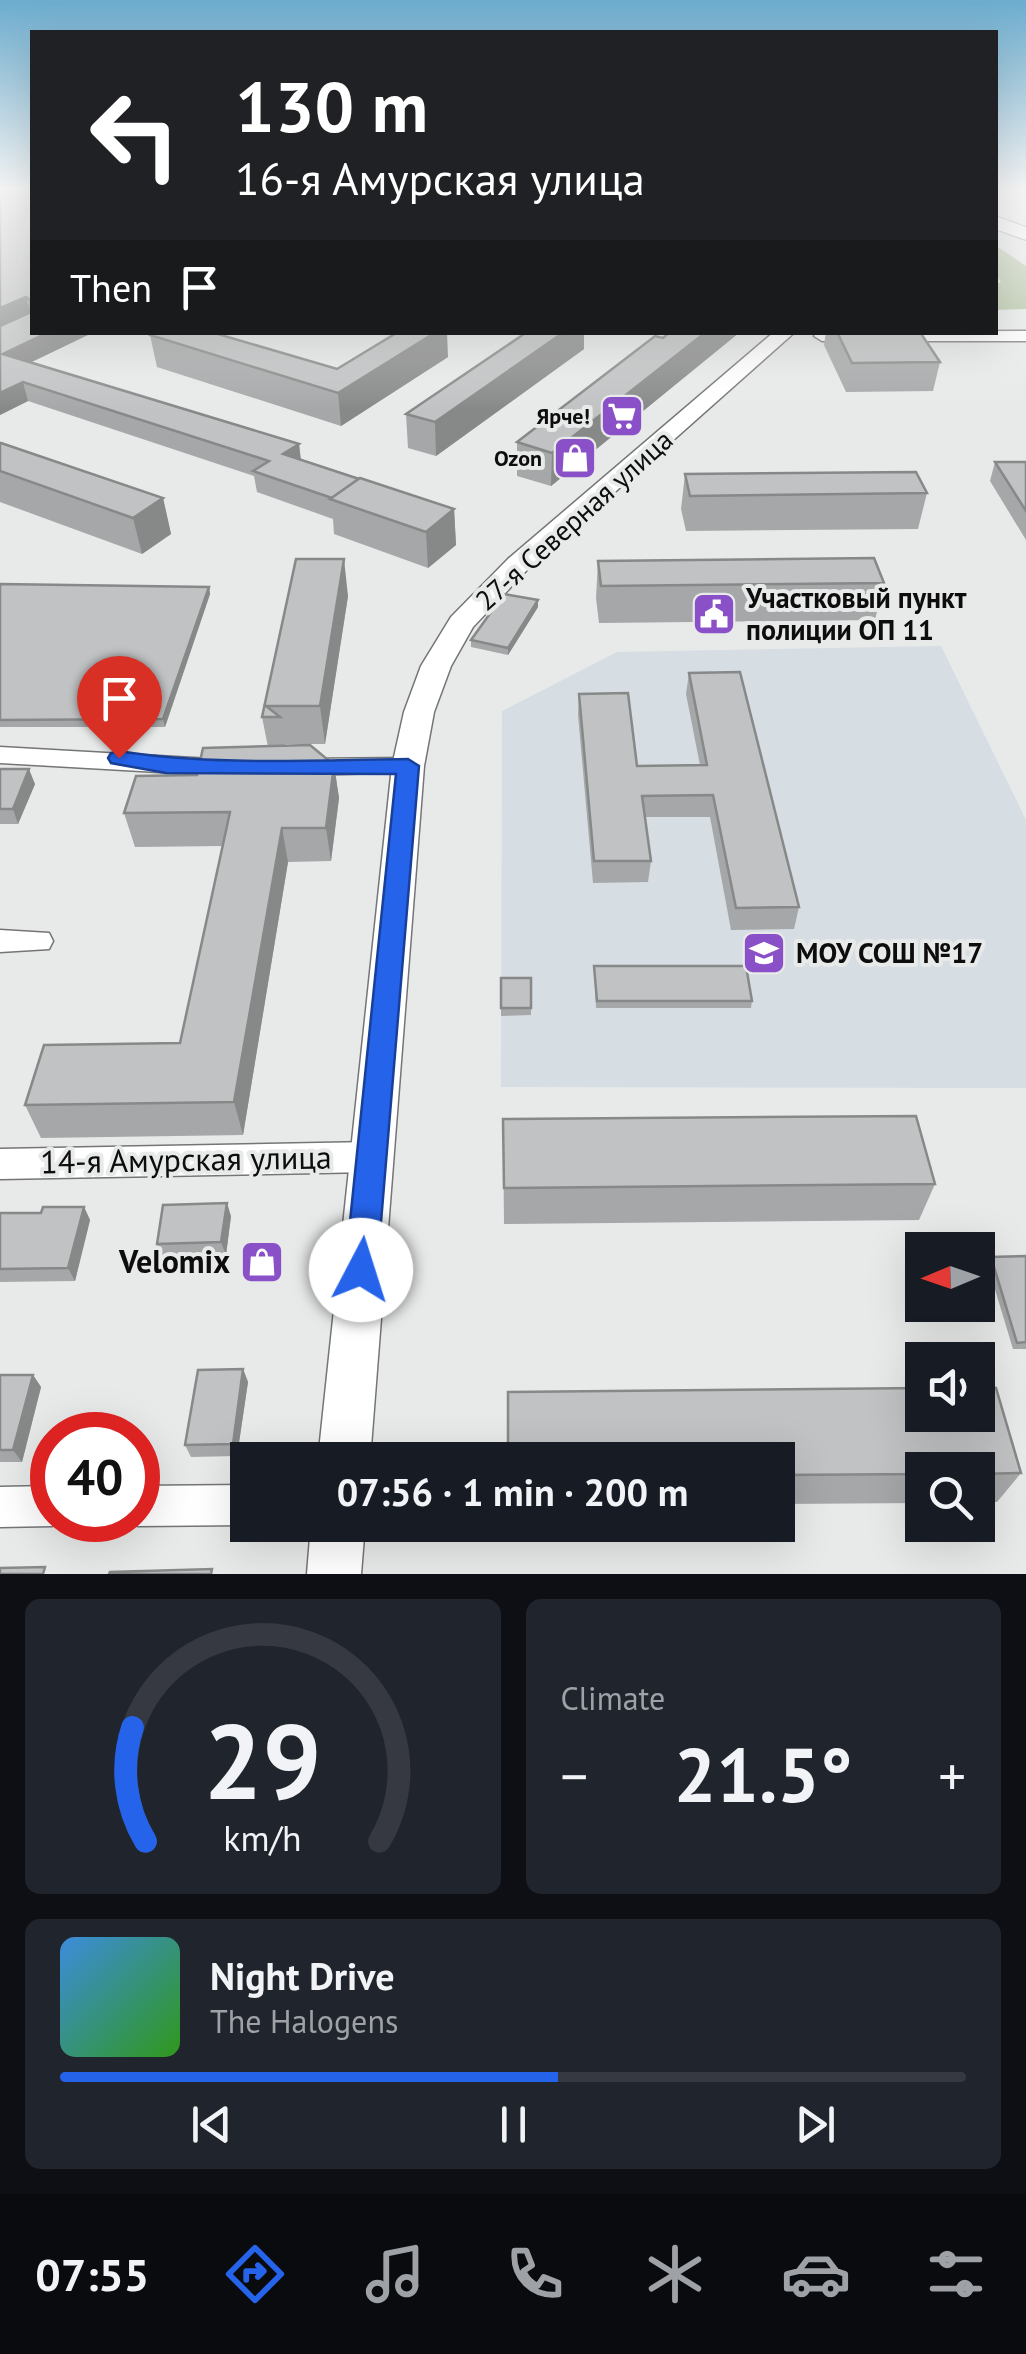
<!DOCTYPE html>
<html lang="en">
<head>
<meta charset="utf-8">
<style>
  body { margin:0; font-family:"PT Sans",sans-serif; background:#20242c; color:#f1f3f6; height:100vh; display:flex; flex-direction:column; font-size:38px; white-space:nowrap }
  * { box-sizing:border-box; margin:0 }
  p { font-size:32px; color:#9ea1a6 }
  .icon { flex:none; width:55px; height:55px; fill:none; stroke:currentColor; stroke-width:2; stroke-linecap:round; stroke-linejoin:round }
  .map { position:relative; height:1574px; overflow:hidden }
  .sheet { display:flex; flex-direction:column; gap:25px; padding:25px; background:#0d0f14; flex:1 }
  .sheet>* { flex:none }
  .guide { position:absolute; left:30px; top:30px; width:968px; height:305px; border-radius:0px; box-shadow:0 10px 40px #0002; background:#202124; color:#fff; overflow:hidden }
  .needle { width:65px; rotate:268deg }
  .controls { position:absolute; left:905px; top:1232px; display:grid; gap:20px }
  .controls a { display:grid; place-items:center; width:90px; height:90px; border-radius:0px; background:#171b24; box-shadow:0 10px 40px #0002; font-size:50px }
  .speed { position:absolute; left:30px; top:1412px; display:flex; gap:20px; font-size:50px; font-weight:700; text-align:center }
  .speed>* { display:grid; place-content:center; width:130px; height:130px; border-radius:50%; background:#171b24; box-shadow:0 10px 40px #0002; line-height:1 }
  .speed .limit { border:15px solid #d22; background:#fff; color:#111 }
  .pin { position:absolute; display:grid; place-items:center; width:85px; height:85px; color:#fff; margin:-102px -42px; border-radius:50% 50% 50% 0; rotate:-45deg; box-shadow:0 0 10px #0007 }
  .pin .icon { rotate:45deg }
  .me { position:absolute; width:110px; margin:-55px; rotate:5deg; stroke-linejoin:round; filter:drop-shadow(0 0 8px #0008) }
  .turn { display:flex; align-items:center; gap:35px; height:210px; padding:0 40px; font-size:45px }
  .turn .icon { width:130px; height:130px; stroke-width:2.5 }
  .turn b { display:block; font-size:70px; line-height:85px }
  .then { display:flex; align-items:center; height:95px; padding:0 40px; background:#0003; gap:20px; font-size:38px }
  .big { font-size:75px; font-weight:600; line-height:1.1 }
  .sheet .card { flex:1; display:flex; flex-direction:column; justify-content:center; gap:15px; min-width:0; padding:0 35px; border-radius:15px; background:#20242c }
  .sheet .dial { align-items:center; gap:0 }
  .dial svg { height:260px; overflow:visible; fill:none; stroke:#363941; stroke-width:7; stroke-linecap:round; text-anchor:middle }
  .dial text { fill:#f1f3f6; stroke:none }
  .song { display:flex; align-items:center; gap:30px }
  .cover { width:120px; height:120px; border-radius:15px; background:linear-gradient(135deg,hsl(210 70% 55%),hsl(110 70% 35%)) }
  .played { height:10px; border-radius:5px; background:linear-gradient(90deg,#2563eb 55%,#363941 55%) }
  .keys { display:flex; justify-content:space-around; direction:ltr }
  .heat { display:flex; justify-content:space-between; align-items:center; font-size:55px; direction:ltr }
  .sheet .tiles { flex:1; display:grid; gap:25px; grid-template-columns:1fr 1fr }
  .card:last-child { grid-column:span 2 }
  .trip { position:absolute; left:230px; top:1442px; width:565px; height:100px; border-radius:0px; background:#171b24; box-shadow:0 10px 40px #0002; font-weight:600; line-height:100px; text-align:center }
  .tab-bar { display:flex; height:160px; justify-content:space-around; align-items:center; background:#090b0e; color:#9ea1a6 }
  .tab-bar .icon { width:70px; height:70px }
  .tab-bar .current { color:#2563eb }
  .tab-bar b { font-size:45px; color:#f1f3f6 }
  .map>svg:first-child { display:block }
</style>
</head>
<body>
<div class="map">
<svg width="1026" height="1574" viewBox="0 0 1026 1574">
  <rect width="100%" height="100%" fill="#e8e9e9"/>
  <path fill="#d6dde3" d="M941,646L1026,820V1088L501,1087L502,711L617,652Z"/>
  <path fill="#a9be95" d="M995,245L1026,266V309L995,310V285L1001,282L995,274Z"/>
  <g fill="none" stroke-linecap="round" stroke-linejoin="round">
    <g stroke="#757576" stroke-width="3">
      <g id="minor">
        <path d="M1026,331V341H822L814,336L818,332Z"/>
        <path d="M0,747L229,760L241,768L229,776L0,763Z"/>
        <path d="M408,758L417,760L420,766L417,772L304,775L292,767L304,759Z"/>
        <path d="M0,930L49,933L53,941L49,949L0,952Z"/>
        <path d="M371,1142L383,1146L388,1157L383,1168L371,1172L0,1179V1149Z"/>
        <path d="M248,1485V1525L138,1526L123,1520H138V1486Z"/>
        <path d="M52,1486V1520H66L52,1526L0,1527V1487Z"/>
      </g>
    </g>
    <g stroke="#757576" stroke-width="3">
      <g id="tertiary">
        <path d="M774,332H795L526,571L473,627L451,666L434,712L424,766L370,1460H318L392,766L404,712L421,666L451,617L508,559Z"/>
        <path d="M311,1525H365L361,1574H307Z"/>
      </g>
    </g>
    <g stroke="#757576" stroke-width="2">
      <path id="secondary" d="M995,216L1026,227V240L995,229Z"/>
    </g>
    <use href="#minor" fill="#fff" fill-rule="evenodd"/>
    <use href="#tertiary" fill="#fff" fill-rule="evenodd"/>
    <use href="#secondary" fill="#fff" fill-rule="evenodd"/>
  </g>
  <g fill="#a6a7a8">
    <path d="M0,190L94,332L31,362L299,444L301,459L454,509L456,545L428,568L334,534L333,519L257,492L254,476L28,401L0,415Z"/>
    <path d="M527,332H584V349L436,456L408,448L406,414Z"/>
    <path d="M670,332H740L551,486L517,476V442Z"/>
    <path d="M826,332H920L940,362L933,391L846,392L824,345Z"/>
    <path d="M150,335L337,369L448,357L341,426L157,367Z"/>
    <path d="M0,444L163,498L171,534L142,554L0,502Z"/>
    <path d="M995,462H1026V540L990,481Z"/>
    <path d="M685,474L927,493L918,529L686,531L681,509Z"/>
    <path d="M296,559L348,596L325,744H285V746L334,765L339,798L331,861L288,862L243,1135L41,1138L25,1105L180,1043L223,846L135,847L124,813L197,775L268,747L262,717Z"/>
    <path d="M598,561L884,583L875,620L599,623L596,598Z"/>
    <path d="M0,584L209,587L210,594L165,727H0Z"/>
    <path d="M538,607L508,655L471,647V640Z"/>
    <path d="M689,673L799,907L794,929L731,930L710,817H645L651,861L648,882L593,883L578,715L579,694L637,766L700,765L686,694Z"/>
    <path d="M0,769L35,784L18,824H0Z"/>
    <path d="M594,966L752,1001L751,1008H596Z"/>
    <path d="M501,978H531V1015L501,1016Z"/>
    <path d="M503,1119L935,1184L919,1220L504,1224Z"/>
    <path d="M84,1207L90,1220L75,1281L0,1282V1213H41Z"/>
    <path d="M231,1216L226,1255L162,1257L157,1244Z"/>
    <path d="M1026,1256V1349H1013L987,1263L991,1257Z"/>
    <path d="M243,1369L248,1382L237,1456L191,1457L185,1445Z"/>
    <path d="M0,1375H33L41,1387L22,1462H0Z"/>
    <path d="M922,1388V1415H978V1388H996L1021,1473L997,1502H978V1470H922V1503L778,1504V1460H508V1392Z"/>
  </g>
  <g fill="#878888">
    <path d="M26,297L31,316L0,329V308Z"/>
    <path d="M49,332H94L9,373L3,354Z"/>
    <path d="M436,332H447L448,357L341,426L338,393Z"/>
    <path d="M564,332H584V349L436,456L435,422Z"/>
    <path d="M706,332H740L551,486L552,453Z"/>
    <path d="M23,382L28,401L0,415V393Z"/>
    <path d="M299,444L301,464L283,454Z"/>
    <path d="M163,498L171,534L142,554L133,518Z"/>
    <path d="M454,509L456,545L428,568L426,532Z"/>
    <path d="M344,559L348,596L325,744L320,706Z"/>
    <path d="M209,587L210,594L165,727L163,719Z"/>
    <path d="M538,600V607L508,655V648Z"/>
    <path d="M334,765L339,798L331,861L326,828Z"/>
    <path d="M29,769L35,784L18,824L13,809Z"/>
    <path d="M282,828L288,862L243,1135L234,1102Z"/>
    <path d="M227,1203L231,1216L226,1255L221,1242Z"/>
    <path d="M84,1207L90,1220L75,1281L68,1268Z"/>
    <path d="M243,1369L248,1382L237,1456L233,1444Z"/>
    <path d="M33,1375L41,1387L22,1462L13,1450Z"/>
  </g>
  <g fill="#c1c2c3" stroke="#878888" stroke-width="2.5">
    <path d="M0,190H32V332H49L3,354L299,444L283,454L359,479L332,498L253,471L269,461L23,382L0,393V326L29,313L31,301L26,297L0,308Z"/>
    <path d="M151,332H211L337,369L398,332H436L338,393L150,335Z"/>
    <path d="M527,332H564L435,422L406,414Z"/>
    <path d="M670,332H706L552,453L517,442L655,336L663,338Z"/>
    <path d="M837,332H920L940,362L852,363Z"/>
    <path d="M1,443L163,498L133,518L0,471V444Z"/>
    <path d="M995,462H1026V511Z"/>
    <path d="M916,472L927,493L690,496L685,474Z"/>
    <path d="M360,478L454,509L426,532L330,499Z"/>
    <path d="M874,558L884,583L601,586L598,561Z"/>
    <path d="M296,559H344L320,706H266L280,717H262Z"/>
    <path d="M0,584L209,587L163,719L0,720Z"/>
    <path d="M504,594L538,600L508,648L471,640Z"/>
    <path d="M740,672L799,907L736,908L713,795L642,796L651,861H594L579,694L628,693L637,766L707,765L689,673Z"/>
    <path d="M310,745L334,765L326,828H282L234,1102L25,1105L44,1045L180,1043L230,812L124,813L136,776L197,775L203,748Z"/>
    <path d="M0,769H29L13,809H0Z"/>
    <path d="M594,966H746L752,1001H597Z"/>
    <rect x="501" y="978" width="30" height="30"/>
    <path d="M916,1116L935,1184L504,1188L503,1119Z"/>
    <path d="M227,1203L221,1242L157,1244L163,1205Z"/>
    <path d="M43,1207H84L68,1268L0,1269V1213H41Z"/>
    <path d="M1026,1256V1342L1017,1343L991,1257Z"/>
    <path d="M243,1369L233,1444L185,1445L198,1370Z"/>
    <path d="M0,1375H33L13,1450H0Z"/>
    <path d="M922,1388V1415H978V1388H996L1021,1473L978,1474V1470H922V1474L778,1475V1460H508V1392Z"/>
    <path d="M45,1567L43,1574H0V1568Z"/>
    <path d="M212,1569L211,1574H109L110,1572Z"/>
  </g>
  <linearGradient id="sky" x2="0" y2="1"><stop stop-color="#6cacce"/><stop offset="0.46" stop-color="#f5f5f5"/><stop offset="1" stop-color="#f5f5f5" stop-opacity="0"/></linearGradient>
  <rect width="1026" height="411" fill="url(#sky)"/>
  <path fill="#2563eb" stroke="#184099" stroke-width="2.5" d="M119,751C214,766 312,760 408,759L419,766L377,1270L372,1282L361,1286L349,1282L345,1270L396,774L166,773L111,763L108,758L111,753Z"/>
  <defs>
    <g id="supermarket-square" transform="scale(2.25)"><rect x="-9" y="-9" width="18" height="18" rx="4" fill="#8a50c7" stroke="#e8e9e9"/><path d="M-6-5.5h2.5l.6 2H6L4.5 2H-2.5L-4.4-4H-6ZM-1.5 3.2a1.3 1.3 0 1 0 .1 0ZM3 3.2a1.3 1.3 0 1 0 .1 0Z" fill="#fff"/></g>
    <g id="shop-square" transform="scale(2.25)"><rect x="-9" y="-9" width="18" height="18" rx="4" fill="#8a50c7" stroke="#e8e9e9"/><path d="M-5-2.5h2.3a2.7 3.5 0 0 1 5.4 0H5L5.5 6h-11ZM-1.5-2.5h3a1.5 2.3 0 0 0-3 0Z" fill="#fff"/></g>
    <g id="civic-square" transform="scale(2.25)"><rect x="-9" y="-9" width="18" height="18" rx="4" fill="#8a50c7" stroke="#e8e9e9"/><path d="M-.6-6.5H3V-4.5H.6V-3L4-1V1h2V6H-6V1h2V-1L-.6-3ZM-1.2 2.5V6h2.4V2.5Z" fill="#fff"/></g>
    <g id="school-square" transform="scale(2.25)"><rect x="-9" y="-9" width="18" height="18" rx="4" fill="#8a50c7" stroke="#e8e9e9"/><path d="M0-5L7-2L0 1L-7-2ZM-4 1L0 2.5L4 1V4Q0 6-4 4Z" fill="#fff"/></g>
  </defs>
  <g fill-rule="evenodd">
    <use href="#supermarket-square" x="622" y="416"/>
    <use href="#shop-square" x="575" y="458"/>
    <use href="#civic-square" x="714" y="614"/>
    <use href="#school-square" x="764" y="953"/>
    <use href="#shop-square" x="262" y="1262"/>
  </g>
  <g text-anchor="middle" stroke-width="8" stroke-linejoin="round" paint-order="stroke">
    <g font-size="22" font-weight="bold" fill="#0d0d0e" stroke="#e8e9e9" text-anchor="end">
      <text x="590" y="424">Ярче!</text>
      <text x="542" y="466">Ozon</text>
    </g>
    <g font-size="28" fill="#0d0d0e" stroke="#e8e9e9">
      <text transform="translate(574 520) rotate(-42)" y="10">27-я Северная улица</text>
    </g>
    <g font-size="28" font-weight="bold" fill="#0d0d0e" stroke="#e8e9e9" text-anchor="start">
      <text x="746" y="608">Участковый пункт<tspan x="746" dy="32">полиции ОП 11</tspan></text>
      <text x="796" y="963">МОУ СОШ №17</text>
    </g>
    <g font-size="32" fill="#0d0d0e" stroke="#e8e9e9">
      <text transform="translate(186 1160) rotate(-1)" y="11">14-я Амурская улица</text>
    </g>
    <g font-size="32" font-weight="bold" fill="#0d0d0e" stroke="#e8e9e9" text-anchor="end">
      <text x="230" y="1273">Velomix</text>
    </g>
  </g>
</svg>
<div class="controls">
<a><svg class="needle" viewBox="-14 -14 28 28"><path d="M0-13l5 13h-10z" fill="#e53935"/><path d="M0 13l5-13h-10z" fill="#9ea1a6"/></svg></a>
<a><svg class="icon" aria-label="sound" viewBox="0 0 24 24"><path d="M4 9h4l5-4v14l-5-4H4zM17 9q2 3 0 6"/></svg></a>
<a><svg class="icon" aria-label="search" viewBox="0 0 24 24"><circle cx="10" cy="10" r="6"/><path d="M15 15l6 6"/></svg></a>
</div>
<div class="speed"><div class="limit">40</div></div>
<div class="pin" style="left:119px;top:758px;background:#d93025"><svg class="icon" aria-label="arrive" viewBox="0 0 24 24"><path d="M6 21V4h12l-3 4 3 4H6"/></svg></div>
<svg class="me" style="left:361px;top:1270px" viewBox="-20 -20 40 40"><circle r="19" fill="#fff"/><path d="M0-13L10 11 0 6-10 11z" fill="#2563eb"/></svg>
<div class="trip">07:56 · 1 min · 200 m</div>
<div class="guide">
<div class="turn"><svg class="icon" aria-label="left" viewBox="0 0 24 24"><path d="M17 20v-9H6M10 6l-5 5 5 5"/></svg><div><b>130 m</b>16-я Амурская улица</div></div>
<div class="then">Then<svg class="icon" aria-label="arrive" viewBox="0 0 24 24"><path d="M6 21V4h12l-3 4 3 4H6"/></svg></div>
</div>
</div>
<section class="sheet">
<div class="tiles">
<div class="card dial"><svg viewBox="0 0 100 80">
<path d="M14 69A42 42 0 1 1 86 69"/>
<path d="M14 69A42 42 0 0 1 10 34" stroke="#2563eb"/>
<text x="50" y="56" font-size="32" font-weight="700">29</text>
<text x="50" y="72" font-size="11">km/h</text>
</svg></div>
<div class="card"><p>Climate</p>
<div class="heat"><a>−</a><b class="big">21.5°</b><a>+</a></div>
</div>
<div class="card">
<div class="song"><i class="cover"></i><div><b>Night Drive</b><p>The Halogens</p></div></div>
<div class="played"></div>
<div class="keys"><svg class="icon" aria-label="previous" viewBox="0 0 24 24"><path d="M18 5L8 12l10 7zM5 5v14"/></svg><svg class="icon" aria-label="pause" viewBox="0 0 24 24"><path d="M8 5v14M16 5v14"/></svg><svg class="icon" aria-label="next" viewBox="0 0 24 24"><path d="M6 5l10 7-10 7zM19 5v14"/></svg></div>
</div>
</div>
</section>
<nav class="tab-bar">
<b>07:55</b>
<svg class="icon current" aria-label="directions" viewBox="0 0 24 24"><path d="M12 3l9 9-9 9-9-9zM9 14v-3h6M13 9l2 2-2 2"/></svg>
<svg class="icon" aria-label="music" viewBox="0 0 24 24"><path d="M9 18V5l10-2v13"/><circle cx="6" cy="18" r="3"/><circle cx="16" cy="16" r="3"/></svg>
<svg class="icon" aria-label="phone" viewBox="0 0 24 24"><path d="M5 4h4l2 5-3 2q2 4 5 5l2-3 5 2v4C11 20 4 13 5 4z"/></svg>
<svg class="icon" aria-label="climate" viewBox="0 0 24 24"><path d="M12 3v18M4 7l16 10M4 17L20 7"/></svg>
<svg class="icon" aria-label="car" viewBox="0 0 24 24"><path d="M5 17H2v-5l4-1 3-4h7l3 4 3 1v5h-3M9 17h6M6 11h13"/><circle cx="7" cy="17" r="2"/><circle cx="17" cy="17" r="2"/></svg>
<svg class="icon" aria-label="filters" viewBox="0 0 24 24"><path d="M4 7h16M4 17h16"/><circle cx="9" cy="7" r="2"/><circle cx="15" cy="17" r="2"/></svg>
</nav>
</body>
</html>
